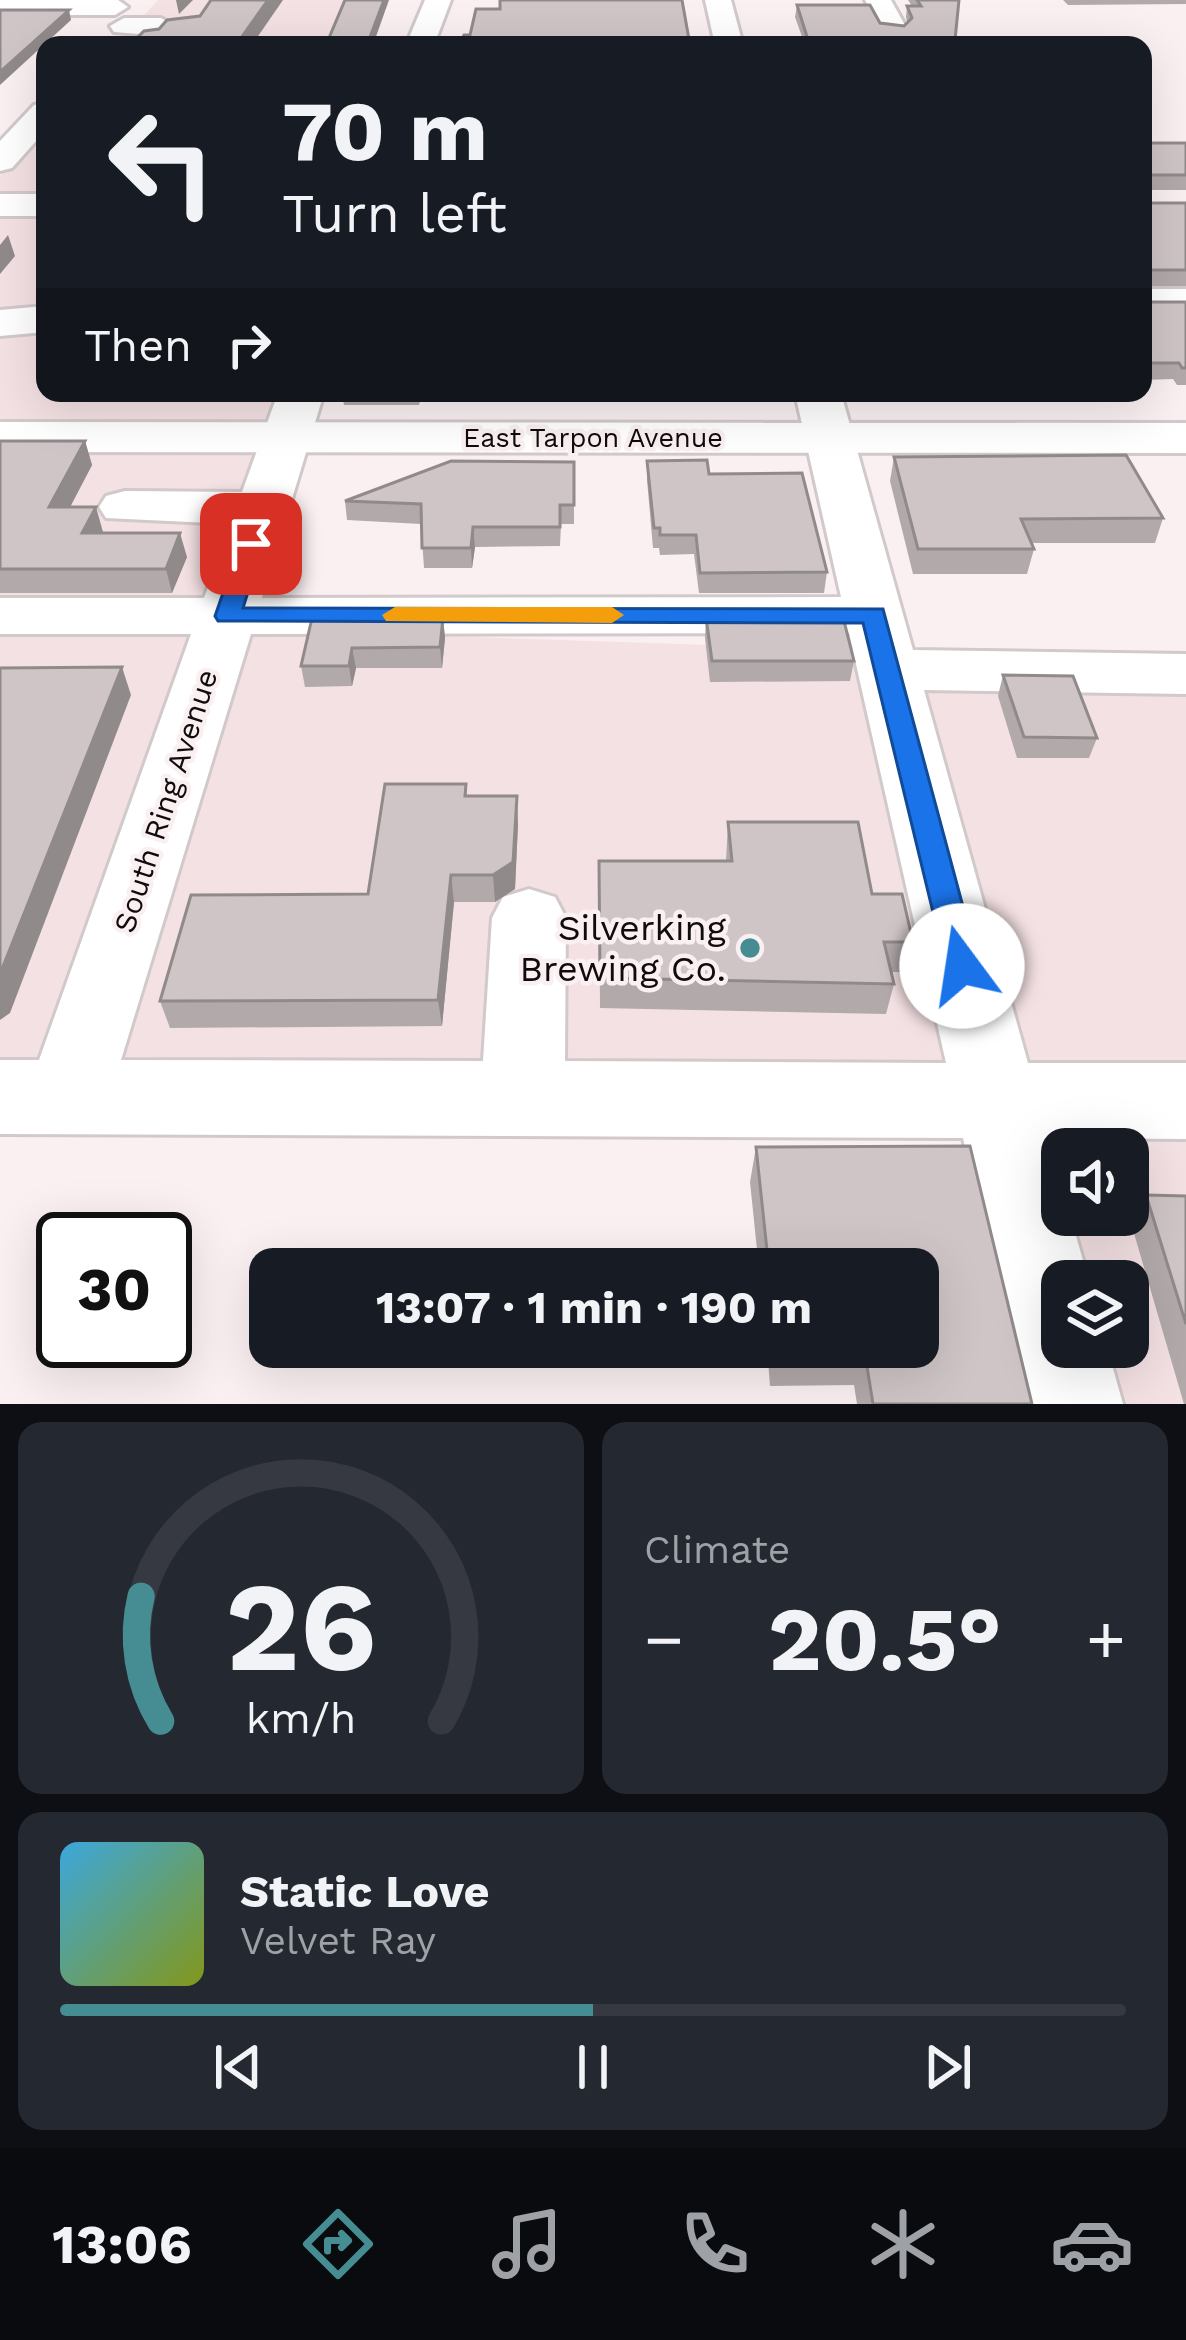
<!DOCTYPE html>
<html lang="en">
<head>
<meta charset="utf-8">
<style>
  body { margin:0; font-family:"Work Sans",sans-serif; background:#242831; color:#f1f3f6; height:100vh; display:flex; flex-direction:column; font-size:45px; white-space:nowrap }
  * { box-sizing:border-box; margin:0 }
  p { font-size:39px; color:#9ea1a6 }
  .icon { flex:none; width:66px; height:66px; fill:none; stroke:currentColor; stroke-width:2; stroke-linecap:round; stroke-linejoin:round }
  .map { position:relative; height:1404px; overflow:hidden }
  .details { display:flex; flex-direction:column; gap:18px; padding:18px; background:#0d0f14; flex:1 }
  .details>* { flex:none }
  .guide { position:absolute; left:36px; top:36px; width:1116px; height:366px; border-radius:24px; box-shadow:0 12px 48px #0002; background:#171b24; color:#f1f3f6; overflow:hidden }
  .buttons { position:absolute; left:1041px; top:1128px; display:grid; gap:24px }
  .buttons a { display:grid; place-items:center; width:108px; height:108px; border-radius:24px; background:#171b24; box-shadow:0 12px 48px #0002; font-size:60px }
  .speed { position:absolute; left:36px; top:1212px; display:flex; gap:24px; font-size:60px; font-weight:700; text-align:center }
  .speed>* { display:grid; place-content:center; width:156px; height:156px; border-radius:50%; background:#171b24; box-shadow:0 12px 48px #0002; line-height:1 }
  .speed .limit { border:6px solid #111; border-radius:18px; background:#fff; color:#111 }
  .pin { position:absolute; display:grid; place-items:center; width:102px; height:102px; color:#fff; margin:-51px; border-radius:24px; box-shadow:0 6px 18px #0006 }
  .me { position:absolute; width:132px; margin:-66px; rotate:346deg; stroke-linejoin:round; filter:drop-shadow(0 0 9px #0008) }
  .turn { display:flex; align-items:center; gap:42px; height:252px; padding:0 48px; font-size:54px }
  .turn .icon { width:156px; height:156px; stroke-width:2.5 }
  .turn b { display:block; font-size:84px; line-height:102px }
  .then { display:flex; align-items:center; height:114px; padding:0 48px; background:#0003; gap:24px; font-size:45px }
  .big { font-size:90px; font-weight:700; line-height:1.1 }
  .details .widget { flex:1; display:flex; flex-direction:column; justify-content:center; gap:18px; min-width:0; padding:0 42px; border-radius:24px; background:#242831 }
  .details .dial { align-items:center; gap:0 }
  .dial svg { height:312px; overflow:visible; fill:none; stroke:#363941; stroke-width:7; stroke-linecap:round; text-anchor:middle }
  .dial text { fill:#f1f3f6; stroke:none }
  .song { display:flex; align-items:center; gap:36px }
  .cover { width:144px; height:144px; border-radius:18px; background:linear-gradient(135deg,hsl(200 70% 55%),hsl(70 70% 35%)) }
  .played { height:12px; border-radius:6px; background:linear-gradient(90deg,#458d92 50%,#363941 50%) }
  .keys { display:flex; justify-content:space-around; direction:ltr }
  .heat { display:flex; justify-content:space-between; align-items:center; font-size:66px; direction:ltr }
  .details .tiles { flex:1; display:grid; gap:18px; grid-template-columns:1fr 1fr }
  .widget:last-child { grid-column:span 2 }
  .trip { position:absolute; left:249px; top:1248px; width:690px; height:120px; border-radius:24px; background:#171b24; box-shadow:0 12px 48px #0002; font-weight:700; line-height:120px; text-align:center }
  .dock { display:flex; height:192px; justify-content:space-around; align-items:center; background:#090b0e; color:#9ea1a6 }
  .dock .icon { width:84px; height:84px }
  .dock .current { color:#458d92 }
  .dock b { font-size:54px; color:#f1f3f6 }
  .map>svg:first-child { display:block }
</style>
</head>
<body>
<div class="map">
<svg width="1186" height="1404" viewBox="0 0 1186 1404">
  <rect width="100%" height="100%" fill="#faf0f2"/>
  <g fill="#f4e1e3" fill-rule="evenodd">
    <path d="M158,0H346L324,45H117Z"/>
    <path d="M45,125V199H0V176Z"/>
    <path d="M0,211H45V393H283L272,426H0Z"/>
    <path d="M0,448H264L47,1065H0Z"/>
    <path d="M252,611L349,633L859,650L956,1068L110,1065Z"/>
    <path d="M906,652L1186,693V1067L1020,1068Z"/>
    <path d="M1038,1133L1186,1134V1404H1112L1096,1347H1128V1281H1078ZM1062,1149H1128V1215H1062Z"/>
  </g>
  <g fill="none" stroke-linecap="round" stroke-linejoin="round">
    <g stroke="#d2c9ca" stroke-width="6">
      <g id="minor">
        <path d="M0,0H118L128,7L115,15H0Z"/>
        <path d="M425,0H451L434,45H406Z"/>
        <path d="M705,0H731L743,45H715Z"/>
        <path d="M865,0H891L906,27L902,33H882Z"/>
        <path d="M161,18L175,26L159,45H130L139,34L114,32L110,26L124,18Z"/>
        <path d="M45,102V131L12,168L0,171V141L34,105Z"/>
        <rect x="0" y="194" width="45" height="22"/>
        <rect x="1143" y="289" width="43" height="26"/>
        <path d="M45,306V332L0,336V310Z"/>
        <path d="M278,393H324L262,598L841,597L795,393H841L913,650L1186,654V694L924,690L1028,1063H1186V1139L1049,1138L1062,1185V1215H1070L1089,1281H1062V1347H1107L1123,1404H1023L963,1138L0,1134V1060H39L191,634H0V598H204L231,524L106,518L99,507L106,496L125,491L242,492ZM849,633L946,1063L565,1061L566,918L555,897L529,889L503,897L492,918L483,1061L121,1060L251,634Z"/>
      </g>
    </g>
    <g stroke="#d2c9ca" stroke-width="6">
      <path id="major" d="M0,422L1186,423V453L0,452Z"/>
    </g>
    <use href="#minor" fill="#fff" fill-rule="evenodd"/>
    <use href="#major" fill="#fff" fill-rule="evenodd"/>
  </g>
  <g fill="#b2a9aa">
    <path d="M908,0H959L955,40L958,45H805L795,17L797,5L880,23L904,26L907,22L906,17L907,6H912Z"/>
    <path d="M1063,0H1186V4L1068,5Z"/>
    <path d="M464,35L690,45H459Z"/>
    <path d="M45,131V159H44L38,138Z"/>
    <path d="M1143,143H1186V190H1144V203H1186V286H1144L1145,302H1186V385H1177L1173,379L1143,380Z"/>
    <path d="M342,393H422L419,405H344Z"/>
    <path d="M0,441H85L92,465L70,507L103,533L187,557L172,593H0Z"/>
    <path d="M894,457L1163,518L1155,543H1031L1034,549L1027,574H913L890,481Z"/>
    <path d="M647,461L709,474L827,572L824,593H699L694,554L660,555L659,548H653L647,480Z"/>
    <path d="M574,462V524H561L560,546L475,547L472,568H424L421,524L347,520L345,501Z"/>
    <path d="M706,617L854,661L850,681L710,682L705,638Z"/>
    <path d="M443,618L445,638L442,668H356L352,686L305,687L301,666Z"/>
    <path d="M1003,675L1097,738L1089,758H1017L998,696Z"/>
    <path d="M466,784L467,796L518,824L515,889L495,902H454L442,1026L170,1028L160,1001L368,894Z"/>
    <path d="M728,822L872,894L913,942L906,972H891L894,984L886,1014L600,1008L599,861H726Z"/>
    <path d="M970,1146L1032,1404H857L854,1385L770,1386L767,1347H918V1269H759L750,1182L756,1147Z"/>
    <path d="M1146,1195L1186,1196V1404H1184L1131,1223Z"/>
  </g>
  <g fill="#918a8b">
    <path d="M176,0H193L179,14Z"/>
    <path d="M268,0H283L252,45H236Z"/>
    <path d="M384,0H389L373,45H367Z"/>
    <path d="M69,10L71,20L0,85V72Z"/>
    <path d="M8,235L15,256L0,274V245Z"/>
    <path d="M85,441L92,465L57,532L49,507Z"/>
    <path d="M96,507L103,532L90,557L82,533Z"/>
    <path d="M473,527L475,547L472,568L471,548Z"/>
    <path d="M180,533L187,557L172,593L166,569Z"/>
    <path d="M443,618L445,638L442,668L440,647Z"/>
    <path d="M352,648L356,668L352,686L349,666Z"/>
    <path d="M122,667L131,695L10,1013L0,1020V974Z"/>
    <path d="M517,796L518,824L515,889L495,902L493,875Z"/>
    <path d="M451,875L454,902L442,1026L438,1000Z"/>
  </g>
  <g fill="#cfc5c6" stroke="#918a8b" stroke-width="3">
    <path d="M211,0H268L236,45H130L144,31L159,29L167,20L200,16Z"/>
    <path d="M345,0H384L367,45H326Z"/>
    <path d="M500,0H682L690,45H579V40L506,39L504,45H459L464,35H470L476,9H500Z"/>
    <path d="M917,0H959L955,40L958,45L809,43L797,5H870L880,23L904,26L912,18L907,6H921Z"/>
    <path d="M0,10H69L0,72Z"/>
    <path d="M1143,143H1186V175H1144V203H1186V270H1144L1145,302H1186V368H1182L1179,363H1143Z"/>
    <path d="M0,441H85L49,507H96L82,533H180L166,569H0Z"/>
    <path d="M1126,455L1163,518L1021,519L1034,549H918L894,457Z"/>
    <path d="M707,460L709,474L802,473L827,572L700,573L696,535H660V528H654L647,461Z"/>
    <path d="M451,461L574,462V505H560V527H473L471,548H422L421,504L345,501Z"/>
    <path d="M706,617H843L854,661H712Z"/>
    <path d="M312,618H443L440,647L352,648L349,666H301Z"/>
    <path d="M122,667L0,974V668Z"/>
    <path d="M1003,675L1073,676L1097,738L1024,737Z"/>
    <path d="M385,784H466L465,796H517L513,862L493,875H451L438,1000L160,1001L191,895L368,894Z"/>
    <path d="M728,822H858L872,894H902L913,942H884L894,984L600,978L599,861H732Z"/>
    <path d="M970,1146L1032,1404H873L865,1354L778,1355L777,1347H918V1269H769L756,1147Z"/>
    <path d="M1146,1195L1186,1196V1324Z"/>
  </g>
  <path fill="#1a73e8" stroke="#114b97" stroke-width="3" d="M251,537L263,544L243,608L883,609L979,966L974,976H951L946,966L863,623L218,621L215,616L240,544Z"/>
  <path fill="#f59e0b" d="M395,607H612L624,615L612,623L386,621L382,615Z"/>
  <circle fill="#458d92" stroke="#faf0f2" stroke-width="4.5" cx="750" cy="948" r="12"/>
  <g text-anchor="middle" stroke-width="9" stroke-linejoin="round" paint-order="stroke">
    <g font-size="27" fill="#100c0d" stroke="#faf0f2">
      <text x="593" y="447">East Tarpon Avenue</text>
    </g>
    <g font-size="30" fill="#100c0d" stroke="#faf0f2">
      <text transform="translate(166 801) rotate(-72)" y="10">South Ring Avenue</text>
    </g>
    <g font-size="36" fill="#100c0d" stroke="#faf0f2" text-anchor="end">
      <text x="726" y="940">Silverking<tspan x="726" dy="41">Brewing Co.</tspan></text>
    </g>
  </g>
</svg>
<div class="buttons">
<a><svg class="icon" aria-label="sound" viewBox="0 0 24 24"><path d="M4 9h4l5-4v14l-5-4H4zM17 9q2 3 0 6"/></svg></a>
<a><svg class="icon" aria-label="layers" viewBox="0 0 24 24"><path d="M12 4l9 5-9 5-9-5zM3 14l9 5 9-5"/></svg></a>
</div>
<div class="speed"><div class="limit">30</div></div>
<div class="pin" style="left:251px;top:544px;background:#d93025"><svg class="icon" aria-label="arrive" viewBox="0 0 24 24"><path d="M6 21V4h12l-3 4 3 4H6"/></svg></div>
<svg class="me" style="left:962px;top:966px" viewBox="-20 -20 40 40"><circle r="19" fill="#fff"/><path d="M0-13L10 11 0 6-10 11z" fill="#1a73e8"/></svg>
<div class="trip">13:07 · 1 min · 190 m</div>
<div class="guide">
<div class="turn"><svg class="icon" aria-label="left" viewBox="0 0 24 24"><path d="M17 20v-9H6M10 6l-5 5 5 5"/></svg><div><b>70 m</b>Turn left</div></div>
<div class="then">Then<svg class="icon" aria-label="right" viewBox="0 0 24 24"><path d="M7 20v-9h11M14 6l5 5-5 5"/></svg></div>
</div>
</div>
<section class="details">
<div class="tiles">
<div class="widget dial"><svg viewBox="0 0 100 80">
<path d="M14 69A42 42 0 1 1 86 69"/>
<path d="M14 69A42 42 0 0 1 9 37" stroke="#458d92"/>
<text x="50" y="56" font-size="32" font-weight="700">26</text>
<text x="50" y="72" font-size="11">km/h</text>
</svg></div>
<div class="widget"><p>Climate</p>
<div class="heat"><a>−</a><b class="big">20.5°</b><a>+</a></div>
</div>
<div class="widget">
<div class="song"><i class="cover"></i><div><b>Static Love</b><p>Velvet Ray</p></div></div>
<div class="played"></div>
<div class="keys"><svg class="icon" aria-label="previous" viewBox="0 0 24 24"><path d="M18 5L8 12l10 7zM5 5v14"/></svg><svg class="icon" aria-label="pause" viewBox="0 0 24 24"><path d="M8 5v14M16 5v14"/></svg><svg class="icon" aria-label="next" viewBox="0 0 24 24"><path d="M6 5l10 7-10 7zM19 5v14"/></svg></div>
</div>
</div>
</section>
<nav class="dock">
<b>13:06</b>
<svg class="icon current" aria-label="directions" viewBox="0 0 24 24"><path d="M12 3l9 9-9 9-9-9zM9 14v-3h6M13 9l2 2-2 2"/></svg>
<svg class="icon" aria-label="music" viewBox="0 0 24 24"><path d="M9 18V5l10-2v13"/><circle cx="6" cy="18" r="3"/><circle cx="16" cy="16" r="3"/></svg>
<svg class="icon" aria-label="phone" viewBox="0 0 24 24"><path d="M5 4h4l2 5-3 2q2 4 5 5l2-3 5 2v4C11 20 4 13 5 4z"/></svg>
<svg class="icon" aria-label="climate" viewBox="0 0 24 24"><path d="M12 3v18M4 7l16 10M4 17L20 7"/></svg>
<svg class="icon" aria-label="car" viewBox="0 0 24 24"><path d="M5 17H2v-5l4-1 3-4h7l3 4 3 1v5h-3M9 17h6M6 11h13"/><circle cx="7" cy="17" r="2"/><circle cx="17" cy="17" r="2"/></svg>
</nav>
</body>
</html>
